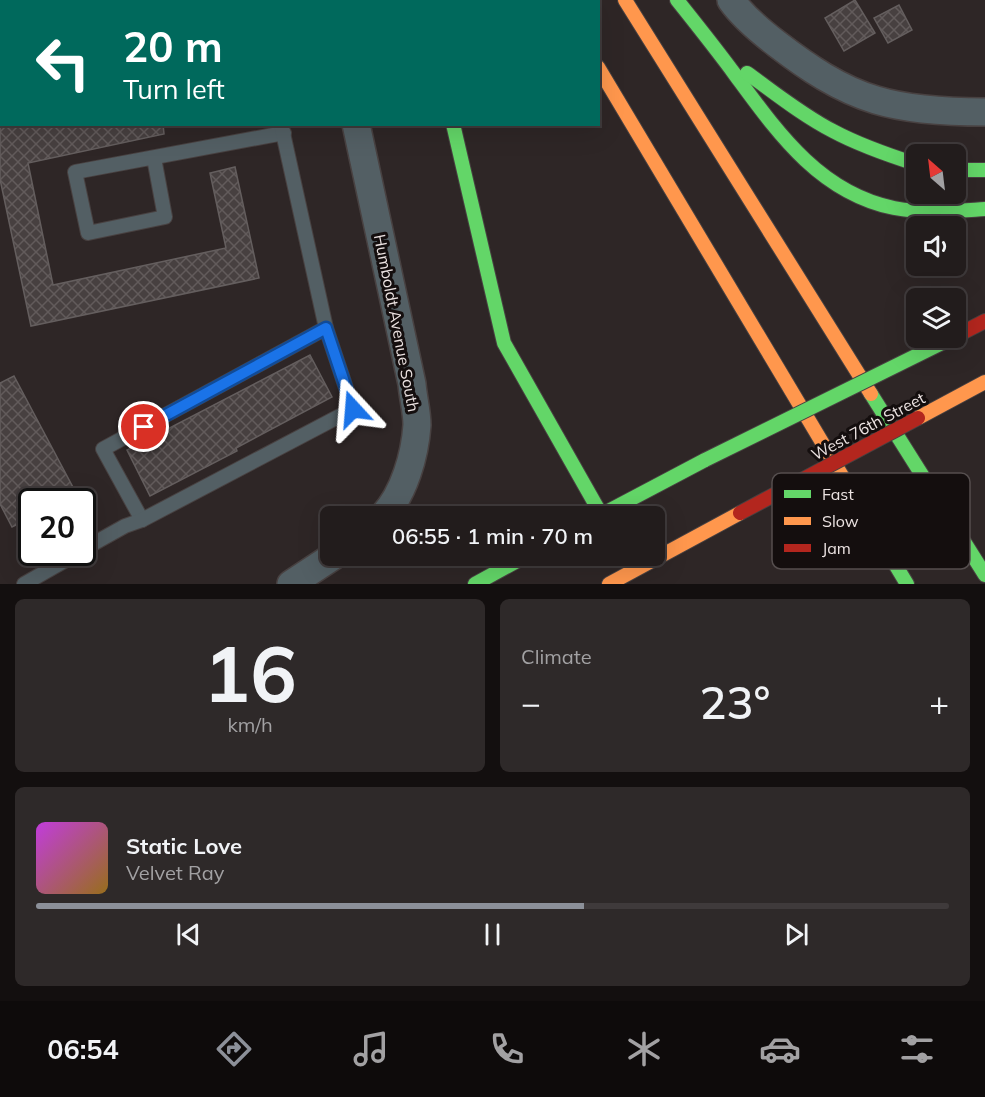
<!DOCTYPE html>
<html lang="en">
<head>
<meta charset="utf-8">
<style>
  body { margin:0; font-family:Mulish,sans-serif; background:#2e2929; color:#f1f3f6; height:100vh; display:flex; flex-direction:column; font-size:22px; white-space:nowrap }
  * { box-sizing:border-box; margin:0 }
  p { font-size:20px; color:#a2a1a3 }
  .icon { flex:none; width:33px; height:33px; fill:none; stroke:currentColor; stroke-width:2; stroke-linecap:round; stroke-linejoin:round }
  .map { position:relative; height:584px; overflow:hidden }
  .panel { display:flex; flex-direction:column; gap:15px; padding:15px; background:#130f0f; flex:1 }
  .panel>* { flex:none }
  .banner { position:absolute; left:0px; top:0px; width:600px; height:126px; box-shadow:0 6px 24px #0002,0 0 0 2px #3f3a3b; background:#00695c; color:#fff; overflow:hidden }
  .needle { width:39px; rotate:332deg }
  .buttons { position:absolute; left:906px; top:144px; display:grid; gap:12px }
  .buttons a { display:grid; place-items:center; width:60px; height:60px; border-radius:9px; background:#221c1c; box-shadow:0 6px 24px #0002,0 0 0 2px #3f3a3b; font-size:30px }
  .speed { position:absolute; left:18px; top:488px; display:flex; gap:12px; font-size:30px; font-weight:700; text-align:center }
  .speed>* { display:grid; place-content:center; width:78px; height:78px; border-radius:50%; background:#221c1c; box-shadow:0 6px 24px #0002,0 0 0 2px #3f3a3b; line-height:1 }
  .speed .limit { border:3px solid #111; border-radius:9px; background:#fff; color:#111 }
  .pin { position:absolute; display:grid; place-items:center; width:51px; height:51px; color:#fff; margin:-26px; border:3px solid #fff; border-radius:50%; box-shadow:0 2px 6px #0007 }
  .me { position:absolute; width:66px; margin:-33px; rotate:341deg; stroke-linejoin:round; filter:drop-shadow(0 0 4px #0008) }
  .turn { display:flex; align-items:center; gap:21px; height:126px; padding:0 24px; font-size:27px }
  .turn .icon { width:78px; height:78px; stroke-width:2.5 }
  .turn b { display:block; font-size:42px; line-height:51px }
  .big { font-size:45px; font-weight:600; line-height:1.1 }
  .panel .widget { flex:1; display:flex; flex-direction:column; justify-content:center; gap:9px; min-width:0; padding:0 21px; border-radius:9px; background:#2e2929 }
  .panel .dial { align-items:center; gap:0 }
  .dial b { font-size:78px; line-height:1 }
  .song { display:flex; align-items:center; gap:18px }
  .cover { width:72px; height:72px; border-radius:9px; background:linear-gradient(135deg,hsl(290 70% 55%),hsl(40 70% 35%)) }
  .played { height:6px; border-radius:3px; background:linear-gradient(90deg,#8c9099 60%,#3f3a3b 60%) }
  .keys { display:flex; justify-content:space-around; direction:ltr }
  .heat { display:flex; justify-content:space-between; align-items:center; font-size:33px; direction:ltr }
  .panel .tiles { flex:1; display:grid; gap:15px; grid-template-columns:1fr 1fr }
  .widget:last-child { grid-column:span 2 }
  .trip { position:absolute; left:320px; top:506px; width:345px; height:60px; border-radius:9px; background:#221c1c; box-shadow:0 6px 24px #0002,0 0 0 2px #3f3a3b; font-weight:600; line-height:60px; text-align:center }
  .menu { display:flex; height:96px; justify-content:space-around; align-items:center; background:#0e0b0b; color:#a2a1a3 }
  .menu .icon { width:42px; height:42px }
  .menu .active { color:#8c9099 }
  .menu b { font-size:27px; color:#f1f3f6 }
  .map>svg:first-child { display:block }
</style>
</head>
<body>
<div class="map">
<svg width="985" height="584" viewBox="0 0 985 584">
  <defs>
    <pattern id="building-cross-hatch" width="8" height="8" patternUnits="userSpaceOnUse" patternTransform="scale(1.5)"><rect width="8" height="8" fill="#474040"/><path d="M0 0l8 8M0 8l8-8" fill="none" stroke="#625b5b"/></pattern>
  </defs>
  <rect width="100%" height="100%" fill="#2e2626"/>
  <g fill="url(#building-cross-hatch)" stroke="#645e5e" stroke-width="1.5">
    <path d="M855,0L875,33L844,51L825,18Z"/>
    <path d="M899,5L912,30L888,43L874,18Z"/>
    <path d="M0,124H163L164,134L28,163L53,285L226,248L210,173L235,167L259,278L31,326L0,179Z"/>
    <path d="M310,355L332,397L236,448L237,451L150,496L127,450Z"/>
    <path d="M14,376L76,493L61,501H32V517L12,527L0,504V383Z"/>
  </g>
  <g fill="none" stroke-linecap="round" stroke-linejoin="round">
    <g stroke="#484141" stroke-width="16">
      <g id="lane">
        <path d="M249,0V2"/>
        <path d="M182,2L185,0"/>
        <path d="M0,91L2,90"/>
        <path d="M154,158L165,217L88,233L75,172L284,133"/>
        <path d="M142,520L103,449L326,328"/>
        <path d="M82,550L125,526L142,520L353,409L326,328L281,124"/>
        <path d="M24,584L80,552"/>
      </g>
    </g>
    <g stroke="#484141" stroke-width="30">
      <g id="street">
        <path d="M329,0V2"/>
        <path d="M731,0C743,17 760,31 777,44C807,67 839,89 876,100C909,110 950,112 985,112"/>
        <path d="M59,2L62,0"/>
        <path d="M0,33L2,32"/>
        <path d="M356,124L412,384C413,397 417,412 417,425C415,455 404,494 383,516"/>
        <path d="M291,584L335,555"/>
      </g>
    </g>
    <g stroke="#484141" stroke-width="16">
      <g id="fast">
        <path d="M417,0L418,2"/>
        <path d="M558,0L559,2"/>
        <path d="M677,0C697,25 717,50 736,76C778,133 820,193 894,208C924,214 954,211 985,209"/>
        <path d="M747,73C775,93 802,115 833,131C859,145 888,155 916,164"/>
        <path d="M453,124L504,343L602,516"/>
        <path d="M956,170H985"/>
        <path d="M871,394L985,575"/>
        <path d="M599,516L705,460"/>
        <path d="M866,516L907,584"/>
        <path d="M475,584L528,555"/>
      </g>
    </g>
    <g stroke="#484141" stroke-width="16">
      <g id="slow">
        <path d="M625,0L871,394"/>
        <path d="M598,67L866,516"/>
        <path d="M918,418L985,382"/>
        <path d="M609,584L740,513"/>
      </g>
    </g>
    <g stroke="#484141" stroke-width="16">
      <g id="jam">
        <path d="M956,336L985,321"/>
        <path d="M651,555L657,558"/>
      </g>
    </g>
    <use href="#lane" stroke="#535f64" stroke-width="14"/>
    <use href="#street" stroke="#535f64" stroke-width="27"/>
    <use href="#fast" stroke="#63d668" stroke-width="14"/>
    <use href="#slow" stroke="#ff974d" stroke-width="14"/>
    <use href="#jam" stroke="#b3261e" stroke-width="14"/>
    <g stroke="#484141" stroke-width="16" stroke-linecap="butt">
      <path id="fast-bridge" d="M705,460L952,338"/>
    </g>
    <g stroke="#484141" stroke-width="16" stroke-linecap="butt">
      <path id="jam-bridge" d="M740,513L918,418"/>
    </g>
    <use href="#fast-bridge" stroke="#63d668" stroke-width="14"/>
    <use href="#jam-bridge" stroke="#b3261e" stroke-width="14"/>
  </g>
  <g fill="none" stroke-linecap="round" stroke-linejoin="round">
    <g stroke="#114b97" stroke-width="15">
      <path id="route" d="M144,427L326,328L353,409"/>
    </g>
    <use href="#route" stroke="#1a73e8" stroke-width="10"/>
  </g>
  <g text-anchor="middle" stroke-width="6" stroke-linejoin="round" paint-order="stroke">
    <g font-size="16" fill="#ece3e2" stroke="#140e0e">
      <text transform="translate(397 323) rotate(79)" y="6">Humboldt Avenue South</text>
      <text transform="translate(868 426) rotate(-28)" y="6">West 76th Street</text>
    </g>
  </g>
  <rect x="772" y="473" width="198" height="96" rx="9" fill="#140e0e" stroke="#554e4e" stroke-width="1.5"/>
  <rect x="784" y="490" width="27" height="8" fill="#63d668"/>
  <rect x="784" y="517" width="27" height="8" fill="#ff974d"/>
  <rect x="784" y="544" width="27" height="8" fill="#b3261e"/>
  <g font-size="16" fill="#ece3e2">
    <text x="822" y="500">Fast</text>
    <text x="822" y="527">Slow</text>
    <text x="822" y="554">Jam</text>
  </g>
</svg>
<div class="buttons">
<a><svg class="needle" viewBox="-14 -14 28 28"><path d="M0-13l5 13h-10z" fill="#e53935"/><path d="M0 13l5-13h-10z" fill="#a2a1a3"/></svg></a>
<a><svg class="icon" aria-label="sound" viewBox="0 0 24 24"><path d="M4 9h4l5-4v14l-5-4H4zM17 9q2 3 0 6"/></svg></a>
<a><svg class="icon" aria-label="layers" viewBox="0 0 24 24"><path d="M12 4l9 5-9 5-9-5zM3 14l9 5 9-5"/></svg></a>
</div>
<div class="speed"><div class="limit">20</div></div>
<div class="pin" style="left:144px;top:427px;background:#d93025"><svg class="icon" aria-label="arrive" viewBox="0 0 24 24"><path d="M6 21V4h12l-3 4 3 4H6"/></svg></div>
<svg class="me" style="left:353px;top:409px" viewBox="-20 -20 40 40"><path d="M0-17L14 15 0 8-14 15z" fill="#1a73e8" stroke="#fff" stroke-width="4"/></svg>
<div class="trip">06:55 · 1 min · 70 m</div>
<div class="banner">
<div class="turn"><svg class="icon" aria-label="left" viewBox="0 0 24 24"><path d="M17 20v-9H6M10 6l-5 5 5 5"/></svg><div><b>20 m</b>Turn left</div></div>
</div>
</div>
<section class="panel">
<div class="tiles">
<div class="widget dial"><b>16</b><p>km/h</p></div>
<div class="widget"><p>Climate</p>
<div class="heat"><a>−</a><b class="big">23°</b><a>+</a></div>
</div>
<div class="widget">
<div class="song"><i class="cover"></i><div><b>Static Love</b><p>Velvet Ray</p></div></div>
<div class="played"></div>
<div class="keys"><svg class="icon" aria-label="previous" viewBox="0 0 24 24"><path d="M18 5L8 12l10 7zM5 5v14"/></svg><svg class="icon" aria-label="pause" viewBox="0 0 24 24"><path d="M8 5v14M16 5v14"/></svg><svg class="icon" aria-label="next" viewBox="0 0 24 24"><path d="M6 5l10 7-10 7zM19 5v14"/></svg></div>
</div>
</div>
</section>
<nav class="menu">
<b>06:54</b>
<svg class="icon active" aria-label="directions" viewBox="0 0 24 24"><path d="M12 3l9 9-9 9-9-9zM9 14v-3h6M13 9l2 2-2 2"/></svg>
<svg class="icon" aria-label="music" viewBox="0 0 24 24"><path d="M9 18V5l10-2v13"/><circle cx="6" cy="18" r="3"/><circle cx="16" cy="16" r="3"/></svg>
<svg class="icon" aria-label="phone" viewBox="0 0 24 24"><path d="M5 4h4l2 5-3 2q2 4 5 5l2-3 5 2v4C11 20 4 13 5 4z"/></svg>
<svg class="icon" aria-label="climate" viewBox="0 0 24 24"><path d="M12 3v18M4 7l16 10M4 17L20 7"/></svg>
<svg class="icon" aria-label="car" viewBox="0 0 24 24"><path d="M5 17H2v-5l4-1 3-4h7l3 4 3 1v5h-3M9 17h6M6 11h13"/><circle cx="7" cy="17" r="2"/><circle cx="17" cy="17" r="2"/></svg>
<svg class="icon" aria-label="filters" viewBox="0 0 24 24"><path d="M4 7h16M4 17h16"/><circle cx="9" cy="7" r="2"/><circle cx="15" cy="17" r="2"/></svg>
</nav>
</body>
</html>
